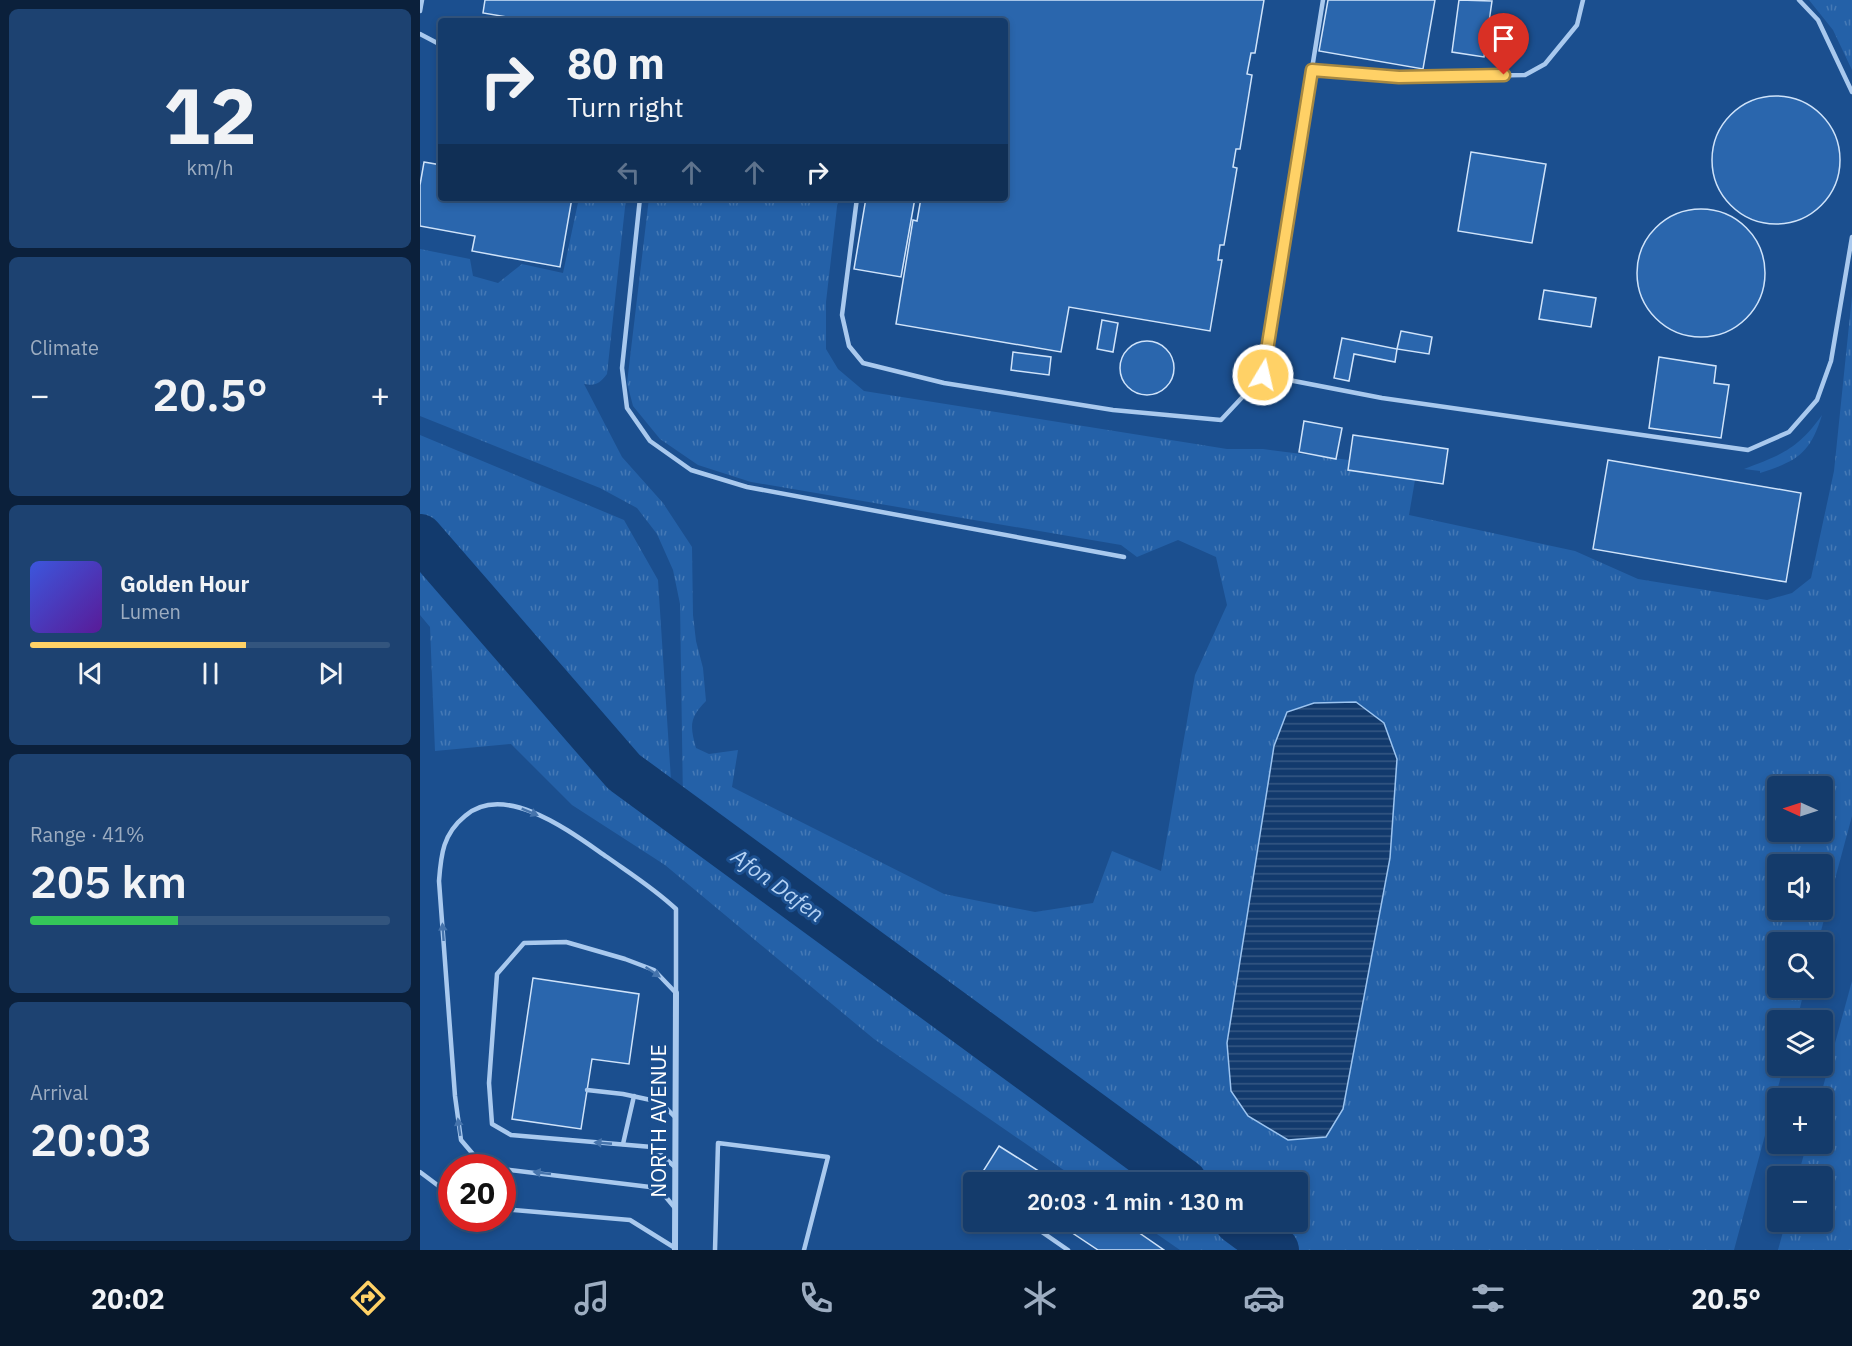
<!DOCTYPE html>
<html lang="en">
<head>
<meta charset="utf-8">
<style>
  body { margin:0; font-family:"IBM Plex Sans",sans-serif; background:#1d4271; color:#f1f3f6; height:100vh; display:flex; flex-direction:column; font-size:22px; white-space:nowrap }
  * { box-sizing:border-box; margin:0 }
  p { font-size:20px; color:#9dadc1 }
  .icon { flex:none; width:33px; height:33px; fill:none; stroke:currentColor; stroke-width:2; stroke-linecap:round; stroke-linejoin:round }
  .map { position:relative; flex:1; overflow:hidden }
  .sheet { display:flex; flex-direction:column; gap:9px; padding:9px; background:#0b203b; width:420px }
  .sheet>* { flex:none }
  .hud { position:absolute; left:18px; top:18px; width:570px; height:183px; border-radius:6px; box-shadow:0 3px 9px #0003,0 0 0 2px #33557e; background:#143b6b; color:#f1f3f6; overflow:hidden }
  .needle { width:39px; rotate:273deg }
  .tools { position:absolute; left:1347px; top:776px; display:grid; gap:12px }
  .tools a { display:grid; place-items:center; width:66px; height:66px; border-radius:6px; background:#143b6b; box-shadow:0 3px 9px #0003,0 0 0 2px #33557e; font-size:30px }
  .speed { position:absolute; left:18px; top:1154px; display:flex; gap:12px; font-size:30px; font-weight:700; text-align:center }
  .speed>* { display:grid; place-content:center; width:78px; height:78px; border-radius:50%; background:#143b6b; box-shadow:0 3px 9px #0003,0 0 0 2px #33557e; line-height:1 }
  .speed .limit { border:9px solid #d22; background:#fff; color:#111 }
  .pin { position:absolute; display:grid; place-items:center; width:51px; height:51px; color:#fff; margin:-62px -26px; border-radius:50% 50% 50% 0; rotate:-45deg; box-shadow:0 0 6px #0007 }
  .pin .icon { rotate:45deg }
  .me { position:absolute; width:66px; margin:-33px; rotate:9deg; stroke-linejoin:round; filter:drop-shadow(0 0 4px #0008) }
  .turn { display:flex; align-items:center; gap:21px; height:126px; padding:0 30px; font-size:27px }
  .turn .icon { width:78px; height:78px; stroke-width:2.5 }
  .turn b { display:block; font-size:42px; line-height:51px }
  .lanes { display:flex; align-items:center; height:57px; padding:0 30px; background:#0003; justify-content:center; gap:30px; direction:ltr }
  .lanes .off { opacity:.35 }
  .big { font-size:45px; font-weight:600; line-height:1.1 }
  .sheet .card { flex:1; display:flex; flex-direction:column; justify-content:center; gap:9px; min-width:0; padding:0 21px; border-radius:9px; background:#1d4271 }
  .sheet .dial { align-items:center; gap:0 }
  .dial b { font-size:78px; line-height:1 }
  .song { display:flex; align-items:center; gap:18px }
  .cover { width:72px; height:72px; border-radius:9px; background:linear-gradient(135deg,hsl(230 70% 55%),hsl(270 70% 35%)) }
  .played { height:6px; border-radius:3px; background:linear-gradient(90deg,#ffd166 60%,#33557e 60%) }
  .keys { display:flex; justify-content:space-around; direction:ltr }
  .heat { display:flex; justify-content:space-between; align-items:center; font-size:33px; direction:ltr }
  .charge { height:9px; border-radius:4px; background:linear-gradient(90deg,#34c759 41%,#33557e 0) }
  .trip { position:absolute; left:543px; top:1172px; width:345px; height:60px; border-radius:6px; background:#143b6b; box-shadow:0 3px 9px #0003,0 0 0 2px #33557e; font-weight:600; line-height:60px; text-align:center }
  .dock { display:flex; height:96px; justify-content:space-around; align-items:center; background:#08182b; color:#9dadc1 }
  .dock .icon { width:42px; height:42px }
  .dock .on { color:#ffd166 }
  .dock b { font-size:27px; color:#f1f3f6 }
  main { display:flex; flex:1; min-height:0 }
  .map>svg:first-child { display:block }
</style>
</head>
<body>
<main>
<section class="sheet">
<div class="card dial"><b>12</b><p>km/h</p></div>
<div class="card"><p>Climate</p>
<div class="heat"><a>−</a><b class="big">20.5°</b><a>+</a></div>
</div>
<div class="card">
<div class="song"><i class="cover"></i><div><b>Golden Hour</b><p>Lumen</p></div></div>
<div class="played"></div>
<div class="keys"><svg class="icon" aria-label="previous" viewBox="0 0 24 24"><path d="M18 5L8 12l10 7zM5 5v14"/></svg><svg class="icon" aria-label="pause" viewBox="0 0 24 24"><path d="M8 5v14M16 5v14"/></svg><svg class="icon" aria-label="next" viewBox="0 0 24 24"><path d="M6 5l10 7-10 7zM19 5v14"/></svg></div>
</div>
<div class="card"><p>Range · 41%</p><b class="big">205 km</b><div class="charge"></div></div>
<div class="card"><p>Arrival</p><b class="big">20:03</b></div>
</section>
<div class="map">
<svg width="1432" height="1250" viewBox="0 0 1432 1250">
  <defs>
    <pattern id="grass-tufts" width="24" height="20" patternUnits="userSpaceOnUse" patternTransform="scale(1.5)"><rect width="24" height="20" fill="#2461a8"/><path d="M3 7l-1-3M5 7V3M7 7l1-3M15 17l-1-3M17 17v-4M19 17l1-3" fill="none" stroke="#4579b5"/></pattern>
    <pattern id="water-rules" width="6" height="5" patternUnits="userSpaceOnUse" patternTransform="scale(1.5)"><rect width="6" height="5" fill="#123a6d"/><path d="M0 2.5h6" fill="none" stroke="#365883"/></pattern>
  </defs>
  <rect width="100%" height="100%" fill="#1b4f8f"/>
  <g fill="url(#grass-tufts)" fill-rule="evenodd">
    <path d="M1389,0H1432V70L1413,30Z"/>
    <path d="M159,198H206L187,374C179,384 176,386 164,384L202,457L243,503L272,547L273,615L276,641L283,668L286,701C269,718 270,726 276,748L289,754L318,750L312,787L524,894L615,912L673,903L692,851L741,871L775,675L807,605L796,557L758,540L717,557L701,545L331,482L278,465L240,439L213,406L207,383L229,198H418L406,302V349L418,369L444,391L807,449H843L929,460L928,470L995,480L989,515L1155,551L1218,579L1347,600L1372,593L1391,578L1414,471L1432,296V816L1398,942H1358V987H1385L1377,1020H1358V1065H1364L1314,1250H867L827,1221H878V1182H774L263,802L260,604L253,570L237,534L217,508L180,488L0,416V249L50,259L53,276L78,283L102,264L143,273ZM854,746L970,858L923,1109L828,1116L811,1091L807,1043ZM1358,786H1402V831H1358ZM1358,864H1402V909H1358Z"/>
    <path d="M1402,415C1390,454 1377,461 1340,473V471L1324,469C1361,455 1378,449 1402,415Z"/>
    <path d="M0,435L204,520L238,580L251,780L252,829L739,1182H661L454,1039L245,865L152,805L91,744L15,751L10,627L0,615Z"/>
    <path d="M1432,981V1250H1358L1366,1221H1402V1176H1378L1387,1143H1402V1098H1400Z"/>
    <path d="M718,1221H794L834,1250H760Z"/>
  </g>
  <path fill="url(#water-rules)" stroke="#9cc4f0" stroke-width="1.5" d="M936,702L964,723L977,759L970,858L923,1109L906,1137L868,1140L828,1116L811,1091L807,1043L854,746L867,712L894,703Z"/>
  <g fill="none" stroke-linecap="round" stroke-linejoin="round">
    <g stroke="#123a6d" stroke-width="46">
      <path d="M0,537L204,772L764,1182"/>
      <path d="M817,1221L856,1250"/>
    </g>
  </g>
  <g fill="#2a66ad" stroke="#cfe3fa" stroke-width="1.5">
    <path d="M65,0H844L835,53H831L827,74L832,75L820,149H816L813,167L817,168L804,245H800L798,260H802L790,331L649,307L641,352L476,324L493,220L497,221L501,198H585V21H112L63,13Z"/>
    <path d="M908,0H1015L1003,69L899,51Z"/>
    <path d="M1039,0L1072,1L1064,57L1032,52Z"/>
    <circle cx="1356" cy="160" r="64"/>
    <path d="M1051,152L1126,164L1112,243L1038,231Z"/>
    <path d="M4,162L21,165V198H152L140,267L52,251L55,236L0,226V185Z"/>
    <path d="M446,198H495L481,277L434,269Z"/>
    <circle cx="1281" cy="273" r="64"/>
    <path d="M1124,290L1176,298L1171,327L1119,319Z"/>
    <path d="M682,320L698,323L693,352L677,349Z"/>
    <path d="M981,331L1012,337L1009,354L977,349Z"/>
    <path d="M922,338L977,349L975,362L934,354L929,381L914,378Z"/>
    <circle cx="727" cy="368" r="27"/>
    <path d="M593,352L631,357L629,375L591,370Z"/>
    <path d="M1239,357L1296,366L1294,383L1309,385L1301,438L1229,428Z"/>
    <path d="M884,421L922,428L916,459L879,452Z"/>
    <path d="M933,435L1028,449L1023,484L928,470Z"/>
    <path d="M1188,460L1381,493L1366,582L1173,549Z"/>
    <path d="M113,978L219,994L209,1064L172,1059L161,1129L92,1119Z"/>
    <path d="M579,1146L636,1182H576L562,1173Z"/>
    <path d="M650,1221H702L744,1250H678L645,1228Z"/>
  </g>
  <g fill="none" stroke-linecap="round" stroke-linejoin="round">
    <g stroke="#a9c9ee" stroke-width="4.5">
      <path d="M1379,0L1398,20L1432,92"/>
      <path d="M0,11L2,0"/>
      <path d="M0,34L21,45"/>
      <path d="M892,70L979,77L1105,75L1125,64L1157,25L1163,0"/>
      <path d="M220,198L202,368L207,408L230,441L271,470L327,487L704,557"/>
      <path d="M437,198L422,315L429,346L443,363L524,383L693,410L801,420L843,375L903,0"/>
      <path d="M843,375L962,398L1328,450L1369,432L1397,400L1411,361L1432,237"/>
      <path d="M167,1090L203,1094L240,1102L255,1117"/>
      <path d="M203,1144L214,1096"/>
      <path d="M75,1167L58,1160L41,1140L35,1096L19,881C21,854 23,834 45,816C85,781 152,833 187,857C211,874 235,889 256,909V993"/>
      <path d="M255,1167L232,1147L91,1135L72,1124L69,1083L77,974L104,943L146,942L205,959L234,970L256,993"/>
      <path d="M82,1169L230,1187L245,1196L255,1208"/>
      <path d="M0,1172L32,1196"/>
      <path d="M547,1180L554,1184"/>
      <path d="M82,1209L210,1220L255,1248"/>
      <path d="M606,1221L648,1250"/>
      <path d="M295,1250L298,1143L408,1157L384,1250"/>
    </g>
    <path stroke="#a9c9ee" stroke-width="6" d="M255,1250L256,993"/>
  </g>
  <defs><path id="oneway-solid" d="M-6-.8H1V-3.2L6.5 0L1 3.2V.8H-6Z" transform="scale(1.5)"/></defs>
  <g fill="#4674ac">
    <use href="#oneway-solid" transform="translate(110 812) rotate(22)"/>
    <use href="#oneway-solid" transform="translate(23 932) rotate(-94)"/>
    <use href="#oneway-solid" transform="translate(233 972) rotate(34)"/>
    <use href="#oneway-solid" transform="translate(39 1127) rotate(-98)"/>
    <use href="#oneway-solid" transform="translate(183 1143) rotate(-175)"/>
    <use href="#oneway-solid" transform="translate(122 1173) rotate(-173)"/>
  </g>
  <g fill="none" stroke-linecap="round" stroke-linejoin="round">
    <g stroke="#a68842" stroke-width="15">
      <path id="route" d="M843,375L892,70L979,77L1084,75"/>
    </g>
    <use href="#route" stroke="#ffd166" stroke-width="10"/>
  </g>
  <g text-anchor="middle" stroke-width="6" stroke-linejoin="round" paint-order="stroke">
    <g font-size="21" fill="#fff" stroke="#1b4f8f">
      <text transform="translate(239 1121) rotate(-90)" y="7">NORTH AVENUE</text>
    </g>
    <g font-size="22" font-style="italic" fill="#b5d3f5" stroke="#1b4f8f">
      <text transform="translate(358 885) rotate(36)" y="8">Afon Dafen</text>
    </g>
  </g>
</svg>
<div class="tools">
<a><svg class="needle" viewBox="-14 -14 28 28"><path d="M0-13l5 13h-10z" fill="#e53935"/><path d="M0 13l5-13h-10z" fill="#9dadc1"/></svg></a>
<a><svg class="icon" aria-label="sound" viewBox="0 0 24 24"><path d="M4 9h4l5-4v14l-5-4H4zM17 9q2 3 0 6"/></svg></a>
<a><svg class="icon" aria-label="search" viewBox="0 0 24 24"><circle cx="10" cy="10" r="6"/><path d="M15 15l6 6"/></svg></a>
<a><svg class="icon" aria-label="layers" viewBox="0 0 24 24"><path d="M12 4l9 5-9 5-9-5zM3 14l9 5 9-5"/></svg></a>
<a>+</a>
<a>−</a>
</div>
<div class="speed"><div class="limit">20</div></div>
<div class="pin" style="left:1084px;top:75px;background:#d93025"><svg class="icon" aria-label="arrive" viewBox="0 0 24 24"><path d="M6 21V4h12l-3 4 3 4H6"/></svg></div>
<svg class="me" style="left:843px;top:375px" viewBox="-20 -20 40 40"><circle r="17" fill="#ffd166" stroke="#fff" stroke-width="3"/><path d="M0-11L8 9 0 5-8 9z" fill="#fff"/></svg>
<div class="trip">20:03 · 1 min · 130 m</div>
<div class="hud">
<div class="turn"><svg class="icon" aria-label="right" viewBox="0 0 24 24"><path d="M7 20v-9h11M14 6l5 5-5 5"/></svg><div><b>80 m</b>Turn right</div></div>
<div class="lanes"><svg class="icon off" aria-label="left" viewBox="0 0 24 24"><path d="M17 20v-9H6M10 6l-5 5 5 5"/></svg><svg class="icon off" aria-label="ahead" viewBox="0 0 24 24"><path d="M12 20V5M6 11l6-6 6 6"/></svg><svg class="icon off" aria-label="ahead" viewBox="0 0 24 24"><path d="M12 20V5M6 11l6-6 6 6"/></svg><svg class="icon" aria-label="right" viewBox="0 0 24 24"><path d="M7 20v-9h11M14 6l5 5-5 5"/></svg></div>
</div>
</div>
</main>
<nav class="dock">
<b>20:02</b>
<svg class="icon on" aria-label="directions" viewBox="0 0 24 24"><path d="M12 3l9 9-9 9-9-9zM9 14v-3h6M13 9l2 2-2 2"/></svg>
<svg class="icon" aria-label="music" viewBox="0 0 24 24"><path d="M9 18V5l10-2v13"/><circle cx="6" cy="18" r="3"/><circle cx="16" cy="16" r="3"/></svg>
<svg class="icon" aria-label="phone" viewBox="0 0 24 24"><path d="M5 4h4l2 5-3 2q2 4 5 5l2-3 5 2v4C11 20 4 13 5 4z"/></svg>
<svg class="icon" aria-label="climate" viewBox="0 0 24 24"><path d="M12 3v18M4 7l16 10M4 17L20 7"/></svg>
<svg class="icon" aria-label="car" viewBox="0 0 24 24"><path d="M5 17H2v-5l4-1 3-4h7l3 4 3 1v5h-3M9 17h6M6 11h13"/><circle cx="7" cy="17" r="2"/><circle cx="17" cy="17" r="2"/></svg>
<svg class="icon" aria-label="filters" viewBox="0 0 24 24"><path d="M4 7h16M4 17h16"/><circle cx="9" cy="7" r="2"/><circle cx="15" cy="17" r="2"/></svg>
<b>20.5°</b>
</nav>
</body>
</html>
